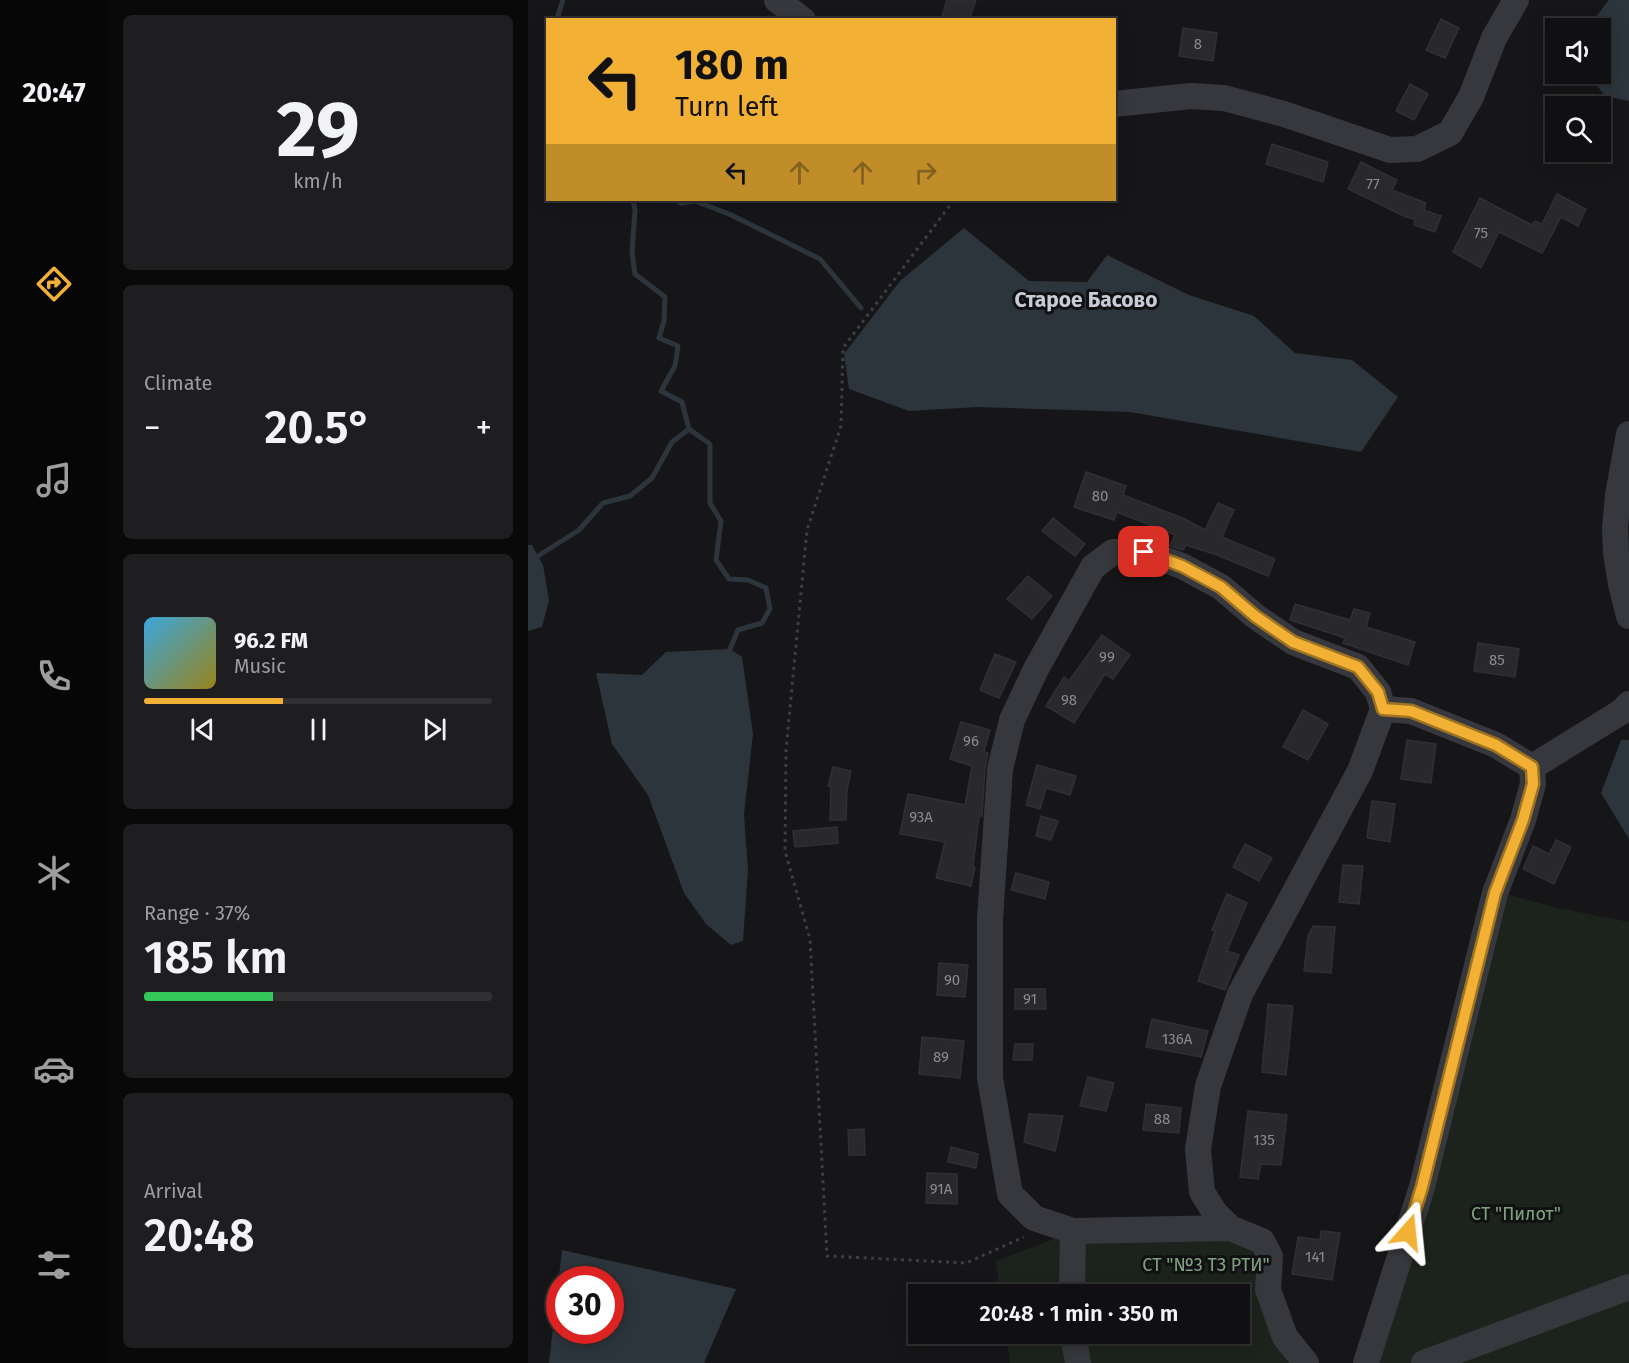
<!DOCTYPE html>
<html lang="en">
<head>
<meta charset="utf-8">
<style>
  body { margin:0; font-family:"Fira Sans",sans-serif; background:#1e1e20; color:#f1f3f6; height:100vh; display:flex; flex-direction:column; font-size:22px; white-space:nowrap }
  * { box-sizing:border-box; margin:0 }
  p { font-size:20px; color:#9c9d9f }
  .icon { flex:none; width:33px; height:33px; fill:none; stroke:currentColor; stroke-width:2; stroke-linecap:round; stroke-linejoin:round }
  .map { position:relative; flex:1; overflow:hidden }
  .drawer { display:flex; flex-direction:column; gap:15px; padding:15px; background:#09090a; width:420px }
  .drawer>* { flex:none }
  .top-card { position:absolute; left:18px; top:18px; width:570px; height:183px; border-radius:0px; box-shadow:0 3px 15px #0003,0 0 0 2px #303032; background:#f2b134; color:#111; overflow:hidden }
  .controls { position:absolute; left:1017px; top:18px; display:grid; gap:12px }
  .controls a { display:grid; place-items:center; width:66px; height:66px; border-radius:0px; background:#101012; box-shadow:0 3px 15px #0003,0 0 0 2px #303032; font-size:30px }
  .speed { position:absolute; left:18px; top:1266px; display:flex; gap:12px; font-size:30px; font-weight:700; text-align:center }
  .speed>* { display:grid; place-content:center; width:78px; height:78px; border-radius:50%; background:#101012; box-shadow:0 3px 15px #0003,0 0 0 2px #303032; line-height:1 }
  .speed .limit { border:9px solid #d22; background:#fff; color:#111 }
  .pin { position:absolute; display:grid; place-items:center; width:51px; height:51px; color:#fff; margin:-26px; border-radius:12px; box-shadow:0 3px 9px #0006 }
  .me { position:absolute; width:66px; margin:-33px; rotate:18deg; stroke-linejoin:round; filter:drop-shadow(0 0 4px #0008) }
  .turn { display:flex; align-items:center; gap:21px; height:126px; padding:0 30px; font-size:27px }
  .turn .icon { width:78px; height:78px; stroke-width:2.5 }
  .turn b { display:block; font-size:42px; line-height:51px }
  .lanes { display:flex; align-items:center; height:57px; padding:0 30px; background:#0003; justify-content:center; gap:30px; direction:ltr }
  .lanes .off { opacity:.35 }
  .big { font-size:45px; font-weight:600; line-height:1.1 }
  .drawer .widget { flex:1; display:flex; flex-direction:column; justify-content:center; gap:9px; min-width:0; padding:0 21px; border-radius:9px; background:#1e1e20 }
  .drawer .dial { align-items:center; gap:0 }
  .dial b { font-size:78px; line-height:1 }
  .song { display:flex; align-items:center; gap:18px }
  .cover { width:72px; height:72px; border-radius:9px; background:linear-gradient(135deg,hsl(200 70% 55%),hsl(50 70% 35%)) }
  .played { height:6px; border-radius:3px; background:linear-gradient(90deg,#f2b134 40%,#303032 40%) }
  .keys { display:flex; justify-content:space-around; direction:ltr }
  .heat { display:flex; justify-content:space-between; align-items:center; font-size:33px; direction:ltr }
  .charge { height:9px; border-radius:4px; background:linear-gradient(90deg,#34c759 37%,#303032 0) }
  .trip { position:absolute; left:380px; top:1284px; width:342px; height:60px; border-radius:0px; background:#101012; box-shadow:0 3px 15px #0003,0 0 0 2px #303032; font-weight:600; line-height:60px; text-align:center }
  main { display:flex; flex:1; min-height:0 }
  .tab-bar { display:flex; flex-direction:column; width:108px; justify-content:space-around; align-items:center; background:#060607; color:#9c9d9f }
  .tab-bar .icon { width:42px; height:42px }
  .tab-bar .active { color:#f2b134 }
  .tab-bar b { font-size:27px; color:#f1f3f6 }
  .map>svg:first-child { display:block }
</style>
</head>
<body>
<main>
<nav class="tab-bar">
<b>20:47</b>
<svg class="icon active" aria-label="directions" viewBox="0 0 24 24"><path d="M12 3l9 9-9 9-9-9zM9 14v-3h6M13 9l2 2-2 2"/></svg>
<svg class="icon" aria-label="music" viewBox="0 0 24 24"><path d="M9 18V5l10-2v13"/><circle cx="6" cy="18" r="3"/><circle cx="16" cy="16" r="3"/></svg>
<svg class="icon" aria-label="phone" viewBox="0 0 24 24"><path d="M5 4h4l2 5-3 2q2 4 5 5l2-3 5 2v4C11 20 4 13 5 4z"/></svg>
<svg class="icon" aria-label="climate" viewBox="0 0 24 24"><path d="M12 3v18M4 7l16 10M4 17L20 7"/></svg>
<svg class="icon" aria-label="car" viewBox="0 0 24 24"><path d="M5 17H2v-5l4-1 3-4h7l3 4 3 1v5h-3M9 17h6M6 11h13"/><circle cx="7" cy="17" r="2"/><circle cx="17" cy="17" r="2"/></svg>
<svg class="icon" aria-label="filters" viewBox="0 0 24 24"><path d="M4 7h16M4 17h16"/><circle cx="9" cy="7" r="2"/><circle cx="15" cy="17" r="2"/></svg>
</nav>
<section class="drawer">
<div class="widget dial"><b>29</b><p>km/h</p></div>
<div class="widget"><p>Climate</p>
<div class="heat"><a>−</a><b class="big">20.5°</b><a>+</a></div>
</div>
<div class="widget">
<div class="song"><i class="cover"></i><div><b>96.2 FM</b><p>Music</p></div></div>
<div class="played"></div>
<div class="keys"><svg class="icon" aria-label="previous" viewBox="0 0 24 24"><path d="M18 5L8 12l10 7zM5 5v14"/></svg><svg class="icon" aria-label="pause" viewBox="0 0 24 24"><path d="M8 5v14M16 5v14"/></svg><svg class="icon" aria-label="next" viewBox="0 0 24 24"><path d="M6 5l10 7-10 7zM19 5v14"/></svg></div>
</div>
<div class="widget"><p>Range · 37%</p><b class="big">185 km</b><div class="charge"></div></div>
<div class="widget"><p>Arrival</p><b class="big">20:48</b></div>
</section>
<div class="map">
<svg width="1101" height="1363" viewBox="0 0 1101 1363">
  <rect width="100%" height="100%" fill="#161618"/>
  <g fill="#1c231d">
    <path d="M974,893L1030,908L1101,922V1363H851Z"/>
    <path d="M682,1236L726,1250L730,1304L753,1347L765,1363H482L478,1334H711V1294H472L468,1261L526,1239Z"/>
  </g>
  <g fill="#2c353c" fill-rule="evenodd">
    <path d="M1081,0H1101V101L1077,96L1060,74H1072V28H1059Z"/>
    <path d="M436,228L501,281L559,282L579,255L661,295L726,316L767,353L824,360L870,397L833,452L602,412L450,407L381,411L321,389L316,354L372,281Z"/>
    <path d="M0,545H4L15,565L21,600L14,627L0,631Z"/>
    <path d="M202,649L214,657L225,734L216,815L220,870L215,941L203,945L178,924L156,893L120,795L84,744L68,673L114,675L138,652Z"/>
    <path d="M1093,740H1101V839L1073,793Z"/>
    <path d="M34,1250L208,1289L176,1363H21ZM32,1280H82V1330H32Z"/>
  </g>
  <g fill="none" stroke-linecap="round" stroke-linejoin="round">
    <g stroke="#2c353c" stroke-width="5">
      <path d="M33,20L30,15L35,0"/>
      <path d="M105,200L107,210L104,253L107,274L137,297L136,321L131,338L150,346L147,366L133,391L154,402L161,429L182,444V503L193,521L188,560L201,579L220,580L238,588L242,609L234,623L210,630L202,649"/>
      <path d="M148,200L153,203L167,201L201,214L292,259L333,308"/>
      <path d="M10,556L51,530L75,503L102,496L124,478L144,442L161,429"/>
    </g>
  </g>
  <g fill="#29292c" stroke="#303034" stroke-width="1.5">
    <path d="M419,0H448L441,20H413Z"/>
    <path d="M913,19L931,28L917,58L898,50Z"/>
    <path d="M655,28L689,33L685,61L651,56Z"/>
    <path d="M882,84L900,94L886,120L868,111Z"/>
    <path d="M744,144L800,162L795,182L738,164Z"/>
    <path d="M833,162L869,180L864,190L898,203L896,210L913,216L907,232L886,225L887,219L878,217L820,189Z"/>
    <path d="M1029,194L1058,209L1050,226L1033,217L1014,253L971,232L953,268L925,252L952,198L1004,225L1007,221L1014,224Z"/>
    <path d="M558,472L598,486L595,495L657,519L677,530L690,503L706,510L694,537L747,559L740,576L689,555L658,545L655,550L645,547L642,545L647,535L589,512L586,520L546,507Z"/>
    <path d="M525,518L557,544L547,556L514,531Z"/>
    <path d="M500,576L524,596L504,619L479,599Z"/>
    <path d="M767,604L822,620L826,609L842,613L838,627L887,642L880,665L815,643L817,638L762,620Z"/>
    <path d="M574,635L602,655L585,679L577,674L546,723L518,706L536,677L541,681Z"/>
    <path d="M950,643L991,649L987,677L946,671Z"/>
    <path d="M467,654L488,662L471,698L452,690Z"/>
    <path d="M775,710L800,724L780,760L755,747Z"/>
    <path d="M433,722L462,730L456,752L460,753L457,768L454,816H451L445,867L447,868L443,886L408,878L417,842L372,834L380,794L437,805L444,766L422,759Z"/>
    <path d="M879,740L908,744L903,783L873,779Z"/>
    <path d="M509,765L548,776L542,795L518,788L512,809L498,805Z"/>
    <path d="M305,767L323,771L319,790L318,820H302L303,787L300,786Z"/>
    <path d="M844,801L867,804L862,842L839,838Z"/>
    <path d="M513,816L530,821L523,840L508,836Z"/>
    <path d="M309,827L310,843L267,847L265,831Z"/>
    <path d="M1028,840L1043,847L1026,884L995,869L1005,846L1021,854Z"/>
    <path d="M717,844L744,858L731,881L705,867Z"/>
    <path d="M815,865L835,866L831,904L811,902Z"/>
    <path d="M488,873L521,882L517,899L483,890Z"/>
    <path d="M699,894L719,903L699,951L711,955L697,990L670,981L687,931L684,930Z"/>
    <path d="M785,926L807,927L803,973L776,971L780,936Z"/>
    <path d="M411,963L440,965L437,997L409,995Z"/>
    <path d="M487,989H517L518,1009H487Z"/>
    <path d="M740,1004L765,1006L758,1075L734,1072Z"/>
    <path d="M624,1019L680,1031L673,1057L618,1047Z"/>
    <path d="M394,1037L436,1041L432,1078L391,1074Z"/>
    <path d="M487,1044H505L504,1060H485Z"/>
    <path d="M560,1077L586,1083L578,1111L552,1106Z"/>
    <path d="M618,1104L653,1108L651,1133L615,1130Z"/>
    <path d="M720,1111L759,1115L753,1165L733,1164L730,1179L712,1177Z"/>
    <path d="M501,1114L535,1116L527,1151L496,1142Z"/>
    <path d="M336,1129L337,1155H321L320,1130Z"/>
    <path d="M423,1147L450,1154L448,1168L420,1162Z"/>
    <path d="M399,1173L429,1174V1204L398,1203Z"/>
    <path d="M793,1231L812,1233L804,1280L764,1274L770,1237L792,1240Z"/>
  </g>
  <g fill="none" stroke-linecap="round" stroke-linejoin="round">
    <path stroke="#3d3f44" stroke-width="3" stroke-dasharray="3 4.5" stroke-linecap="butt" d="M426,200L315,348L313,426L279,530L258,750L257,851L282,939L299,1256L438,1263L496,1237"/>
    <g stroke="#37383d" stroke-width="26">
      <path d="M249,0L275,20"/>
      <path d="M586,104L663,96L696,98L756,114L862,150L889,149L922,133L943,97L966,38L988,0"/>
      <path d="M1101,434L1090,495L1087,528L1088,553L1093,584L1101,616"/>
      <path d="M855,709L883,711L968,745L1004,767L1093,712L1101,704"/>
      <path d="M702,1228L687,1213L674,1192L670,1149L680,1086L712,994L832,771L855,709L850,692L830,667L765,642L727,616L693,587L654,566L616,552H585L565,567L508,669L484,720L472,769L462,919V1078L482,1194L506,1218L545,1231L702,1228L734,1241L742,1256L740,1290L757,1337L778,1363"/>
      <path d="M544,1294L545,1231"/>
      <path d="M545,1334L550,1363"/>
      <path d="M838,1363L894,1187L967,893L995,820L1005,784L1004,767"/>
      <path d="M896,1363L1101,1287"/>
    </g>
  </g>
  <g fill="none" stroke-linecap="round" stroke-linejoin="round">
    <g stroke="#9d7322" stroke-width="15">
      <path id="route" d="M616,552L654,566L693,587L727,616L765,642L830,667L850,692L855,709L883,711L968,745L1004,767L1005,784L995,820L967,893L894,1187L880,1232"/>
    </g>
    <use href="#route" stroke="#f2b134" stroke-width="10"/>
  </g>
  <g text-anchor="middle" stroke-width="6" stroke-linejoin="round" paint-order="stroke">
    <g font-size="15" fill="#888b94">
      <text x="670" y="49">8</text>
      <text x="845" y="189">77</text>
      <text x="953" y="238">75</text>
      <text x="572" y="501">80</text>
      <text x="579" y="662">99</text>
      <text x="969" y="665">85</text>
      <text x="541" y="705">98</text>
      <text x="443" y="746">96</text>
      <text x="393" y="822">93А</text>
      <text x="424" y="985">90</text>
      <text x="502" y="1004">91</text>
      <text x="649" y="1044">136А</text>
      <text x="413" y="1062">89</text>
      <text x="634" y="1124">88</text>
      <text x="736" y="1145">135</text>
      <text x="413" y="1194">91А</text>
      <text x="787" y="1262">141</text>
    </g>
    <g font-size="18" fill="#7fa381" stroke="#111113">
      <text x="988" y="1220">СТ "Пилот"</text>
      <text x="678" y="1271">СТ "№3 ТЗ РТИ"</text>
    </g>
    <g font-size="21" font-weight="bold" fill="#c9ccd4" stroke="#111113">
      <text x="558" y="307">Старое Басово</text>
    </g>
  </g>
</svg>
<div class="controls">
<a><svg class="icon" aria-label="sound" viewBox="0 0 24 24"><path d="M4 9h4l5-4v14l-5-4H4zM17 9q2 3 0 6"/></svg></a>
<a><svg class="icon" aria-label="search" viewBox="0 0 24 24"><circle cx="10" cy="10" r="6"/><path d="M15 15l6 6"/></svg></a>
</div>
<div class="speed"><div class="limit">30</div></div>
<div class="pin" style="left:616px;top:552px;background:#d93025"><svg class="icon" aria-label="arrive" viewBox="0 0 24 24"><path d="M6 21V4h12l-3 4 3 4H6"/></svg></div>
<svg class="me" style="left:880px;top:1232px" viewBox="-20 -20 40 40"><path d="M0-17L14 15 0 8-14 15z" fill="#f2b134" stroke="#fff" stroke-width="4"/></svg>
<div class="trip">20:48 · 1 min · 350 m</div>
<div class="top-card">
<div class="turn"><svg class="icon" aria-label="left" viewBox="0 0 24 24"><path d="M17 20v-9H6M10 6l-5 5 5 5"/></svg><div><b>180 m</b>Turn left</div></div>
<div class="lanes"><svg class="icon" aria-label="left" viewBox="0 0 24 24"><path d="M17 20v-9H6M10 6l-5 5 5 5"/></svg><svg class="icon off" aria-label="ahead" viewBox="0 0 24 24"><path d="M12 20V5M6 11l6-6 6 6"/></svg><svg class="icon off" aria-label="ahead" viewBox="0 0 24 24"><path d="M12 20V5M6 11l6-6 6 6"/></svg><svg class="icon off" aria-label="right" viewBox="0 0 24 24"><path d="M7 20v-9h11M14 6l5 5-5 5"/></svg></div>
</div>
</div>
</main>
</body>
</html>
